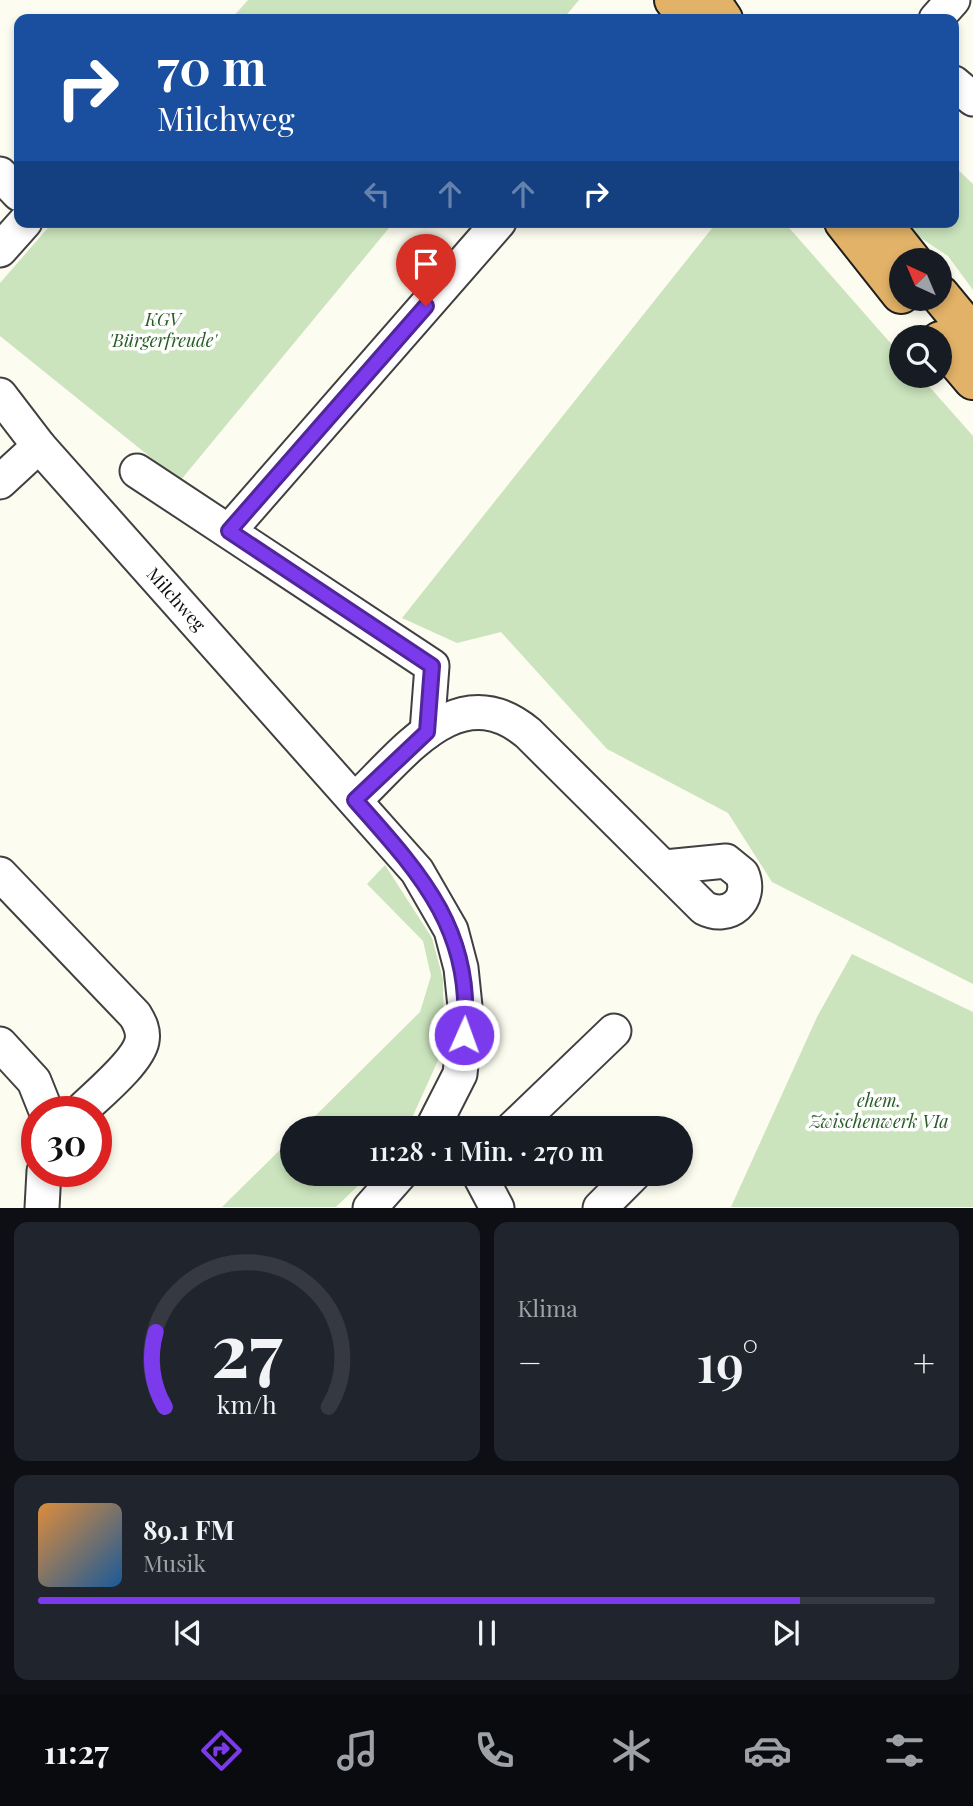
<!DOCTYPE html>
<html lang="de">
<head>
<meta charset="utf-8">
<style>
  body { margin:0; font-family:"Playfair Display",serif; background:#20242c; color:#f1f3f6; height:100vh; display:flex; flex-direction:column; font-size:26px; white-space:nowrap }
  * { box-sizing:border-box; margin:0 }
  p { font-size:23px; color:#9ea1a6 }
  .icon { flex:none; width:38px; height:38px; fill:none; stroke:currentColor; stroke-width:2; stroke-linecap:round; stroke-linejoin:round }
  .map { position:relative; height:1208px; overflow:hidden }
  .sheet { display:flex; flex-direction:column; gap:14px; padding:14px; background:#0d0f14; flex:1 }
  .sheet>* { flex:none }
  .banner { position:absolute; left:14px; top:14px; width:945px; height:214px; border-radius:14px; box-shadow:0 4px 10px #0003; background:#1a4fa0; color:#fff; overflow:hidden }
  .needle { width:46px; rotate:316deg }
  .fabs { position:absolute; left:889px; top:248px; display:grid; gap:14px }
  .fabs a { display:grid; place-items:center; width:63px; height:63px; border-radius:50%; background:#171b24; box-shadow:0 4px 10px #0003; font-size:35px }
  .speed { position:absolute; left:21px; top:1096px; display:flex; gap:14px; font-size:35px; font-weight:700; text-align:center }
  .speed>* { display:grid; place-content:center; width:91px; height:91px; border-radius:50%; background:#171b24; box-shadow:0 4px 10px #0003; line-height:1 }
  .speed .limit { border:10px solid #d22; background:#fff; color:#111 }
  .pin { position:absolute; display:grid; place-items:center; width:60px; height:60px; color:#fff; margin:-72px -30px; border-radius:50% 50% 50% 0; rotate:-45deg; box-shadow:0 0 7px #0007 }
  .pin .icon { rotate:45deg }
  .me { position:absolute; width:77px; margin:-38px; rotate:2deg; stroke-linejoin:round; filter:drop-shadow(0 0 5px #0008) }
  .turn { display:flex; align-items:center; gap:24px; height:147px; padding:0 28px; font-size:32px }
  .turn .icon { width:91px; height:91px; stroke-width:2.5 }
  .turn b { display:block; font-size:49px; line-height:60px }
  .lanes { display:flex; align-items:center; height:66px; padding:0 28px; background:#0003; justify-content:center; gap:35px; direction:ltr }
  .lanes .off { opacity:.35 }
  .big { font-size:52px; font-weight:600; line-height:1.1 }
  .sheet .card { flex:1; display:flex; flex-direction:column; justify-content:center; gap:10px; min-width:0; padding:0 24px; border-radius:14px; background:#20242c }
  .sheet .dial { align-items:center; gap:0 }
  .dial svg { height:182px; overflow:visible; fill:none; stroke:#363941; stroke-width:7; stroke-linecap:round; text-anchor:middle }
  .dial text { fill:#f1f3f6; stroke:none }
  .song { display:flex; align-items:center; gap:21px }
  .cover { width:84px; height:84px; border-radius:10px; background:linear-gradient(135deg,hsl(30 70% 55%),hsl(210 70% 35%)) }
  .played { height:7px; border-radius:4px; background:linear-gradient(90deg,#7c3aed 85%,#363941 85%) }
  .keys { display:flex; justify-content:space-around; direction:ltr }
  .heat { display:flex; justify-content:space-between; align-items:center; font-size:38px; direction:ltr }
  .sheet .tiles { flex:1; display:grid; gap:14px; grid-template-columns:1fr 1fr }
  .card:last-child { grid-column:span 2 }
  .trip { position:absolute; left:280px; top:1116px; width:413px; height:70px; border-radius:35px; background:#171b24; box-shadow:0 4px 10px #0003; font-weight:600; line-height:70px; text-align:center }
  .tab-bar { display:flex; height:112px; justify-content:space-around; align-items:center; background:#090b0e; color:#9ea1a6 }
  .tab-bar .icon { width:49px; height:49px }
  .tab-bar .current { color:#7c3aed }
  .tab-bar b { font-size:32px; color:#f1f3f6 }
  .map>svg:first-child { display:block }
</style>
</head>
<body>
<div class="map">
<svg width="973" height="1208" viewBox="0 0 973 1208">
  <rect width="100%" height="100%" fill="#fdfcf0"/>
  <g fill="#cbe4bd">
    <path d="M248,0H579L563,19H231Z"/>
    <path d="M954,166L973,184V290L948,256L910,231L903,222H954Z"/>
    <path d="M53,222H394L180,481L0,336V283Z"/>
    <path d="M717,222H784L901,355V376H920L973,436V984L772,882L728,813L607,749L501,632L457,643L402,618Z"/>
    <path d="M385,865L432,938L443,979L444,1047L407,1129H302L420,1012L431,976L423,941L367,884Z"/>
    <path d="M852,954L973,1012V1207H731L817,1017Z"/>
    <path d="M292,1138V1174H370L336,1207H222Z"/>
  </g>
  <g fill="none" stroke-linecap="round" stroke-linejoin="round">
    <g stroke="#404040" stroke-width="37">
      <g id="minor">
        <path d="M936,19L953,0"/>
        <path d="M954,83L973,99"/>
        <path d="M0,174L19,194"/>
        <path d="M0,250L25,222"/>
        <path id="s1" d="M0,395L39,446L417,871L451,930L461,968L466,1016L460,1074L432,1129"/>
        <path d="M137,471L432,666L427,732"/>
        <path d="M0,482L39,446"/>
        <path d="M229,531L499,222"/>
        <path d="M355,800C404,754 458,675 528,733L704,908C729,921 753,900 742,874L726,861L665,867"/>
        <path d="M0,874L135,1015C140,1023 144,1031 142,1041C138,1062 97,1095 81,1111"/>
        <path d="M0,1044L34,1081L46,1111"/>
        <path d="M512,1129L614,1031"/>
        <path d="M479,1174L497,1208"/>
        <path d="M42,1208L44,1171"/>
        <path d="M370,1208L400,1174"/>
        <path d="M600,1208L634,1174"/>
      </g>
    </g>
    <g stroke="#1e1e1e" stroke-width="42">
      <g id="highway">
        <path d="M674,0L689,19"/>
        <path d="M710,0L723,19"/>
        <path d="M844,222L901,294"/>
        <path d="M881,222L912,261"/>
        <path d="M940,295L973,335"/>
        <path d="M940,341L973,380"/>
      </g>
    </g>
    <use href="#minor" stroke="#fff" stroke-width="33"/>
    <use href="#highway" stroke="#e2b268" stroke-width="38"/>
  </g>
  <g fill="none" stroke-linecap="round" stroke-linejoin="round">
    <g stroke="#51269a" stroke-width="18">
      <path id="route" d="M426,306L229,531L432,666L427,732L355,800C419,872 475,931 464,1035"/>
    </g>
    <use href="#route" stroke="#7c3aed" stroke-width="12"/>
  </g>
  <g text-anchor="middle" stroke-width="7" stroke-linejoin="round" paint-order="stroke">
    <g font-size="18" font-style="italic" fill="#295d26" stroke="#fff">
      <text x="163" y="326">KGV<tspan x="163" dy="21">'Bürgerfreude'</tspan></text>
      <text x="879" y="1107">ehem.<tspan x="879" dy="21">Zwischenwerk VIa</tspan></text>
    </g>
    <g font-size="18" fill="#0d0d0d" stroke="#fff">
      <text dy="6" stroke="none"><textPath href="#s1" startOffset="270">Milchweg</textPath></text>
    </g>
  </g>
</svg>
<div class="fabs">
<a><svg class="needle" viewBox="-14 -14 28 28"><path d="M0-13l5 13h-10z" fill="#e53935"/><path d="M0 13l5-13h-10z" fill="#9ea1a6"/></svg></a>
<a><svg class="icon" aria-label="search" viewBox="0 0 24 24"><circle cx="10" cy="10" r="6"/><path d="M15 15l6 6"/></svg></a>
</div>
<div class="speed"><div class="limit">30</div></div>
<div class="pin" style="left:426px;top:306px;background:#d93025"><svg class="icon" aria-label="arrive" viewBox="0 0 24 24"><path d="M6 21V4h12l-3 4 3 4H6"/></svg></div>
<svg class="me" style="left:464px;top:1035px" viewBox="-20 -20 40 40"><circle r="17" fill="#7c3aed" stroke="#fff" stroke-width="3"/><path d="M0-11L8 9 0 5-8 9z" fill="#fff"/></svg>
<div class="trip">11:28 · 1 Min. · 270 m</div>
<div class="banner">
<div class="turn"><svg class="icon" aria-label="right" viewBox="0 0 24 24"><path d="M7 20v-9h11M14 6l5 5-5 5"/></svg><div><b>70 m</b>Milchweg</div></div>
<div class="lanes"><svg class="icon off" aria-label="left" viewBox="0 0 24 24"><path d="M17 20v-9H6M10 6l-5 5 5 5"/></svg><svg class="icon off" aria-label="ahead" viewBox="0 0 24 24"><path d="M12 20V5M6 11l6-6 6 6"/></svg><svg class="icon off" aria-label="ahead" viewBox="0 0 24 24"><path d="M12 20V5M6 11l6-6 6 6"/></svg><svg class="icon" aria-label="right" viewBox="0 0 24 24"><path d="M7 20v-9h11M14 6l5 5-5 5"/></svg></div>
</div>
</div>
<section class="sheet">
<div class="tiles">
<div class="card dial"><svg viewBox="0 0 100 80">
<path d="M14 69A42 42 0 1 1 86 69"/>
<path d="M14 69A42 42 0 0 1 10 36" stroke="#7c3aed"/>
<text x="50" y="56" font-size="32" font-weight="700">27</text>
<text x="50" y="72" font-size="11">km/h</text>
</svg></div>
<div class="card"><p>Klima</p>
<div class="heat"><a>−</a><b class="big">19°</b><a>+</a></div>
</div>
<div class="card">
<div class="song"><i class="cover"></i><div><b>89.1 FM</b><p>Musik</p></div></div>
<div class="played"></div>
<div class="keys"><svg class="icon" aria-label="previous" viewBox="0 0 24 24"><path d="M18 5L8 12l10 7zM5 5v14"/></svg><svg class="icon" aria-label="pause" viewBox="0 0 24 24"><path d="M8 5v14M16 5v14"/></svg><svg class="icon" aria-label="next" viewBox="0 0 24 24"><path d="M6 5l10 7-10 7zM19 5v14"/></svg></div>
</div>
</div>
</section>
<nav class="tab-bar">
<b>11:27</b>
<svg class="icon current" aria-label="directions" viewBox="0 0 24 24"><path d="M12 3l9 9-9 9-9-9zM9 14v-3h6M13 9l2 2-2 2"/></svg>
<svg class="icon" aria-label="music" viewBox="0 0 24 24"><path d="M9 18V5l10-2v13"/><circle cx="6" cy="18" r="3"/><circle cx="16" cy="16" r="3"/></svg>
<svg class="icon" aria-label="phone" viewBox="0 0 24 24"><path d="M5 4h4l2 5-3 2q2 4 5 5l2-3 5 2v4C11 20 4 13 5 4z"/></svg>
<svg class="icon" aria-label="climate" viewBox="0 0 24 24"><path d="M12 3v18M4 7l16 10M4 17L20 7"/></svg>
<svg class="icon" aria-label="car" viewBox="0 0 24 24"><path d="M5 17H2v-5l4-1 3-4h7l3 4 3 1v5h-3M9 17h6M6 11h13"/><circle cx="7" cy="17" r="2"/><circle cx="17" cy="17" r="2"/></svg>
<svg class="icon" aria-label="filters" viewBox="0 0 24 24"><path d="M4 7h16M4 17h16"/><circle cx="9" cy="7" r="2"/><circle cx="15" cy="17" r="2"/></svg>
</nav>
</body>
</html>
